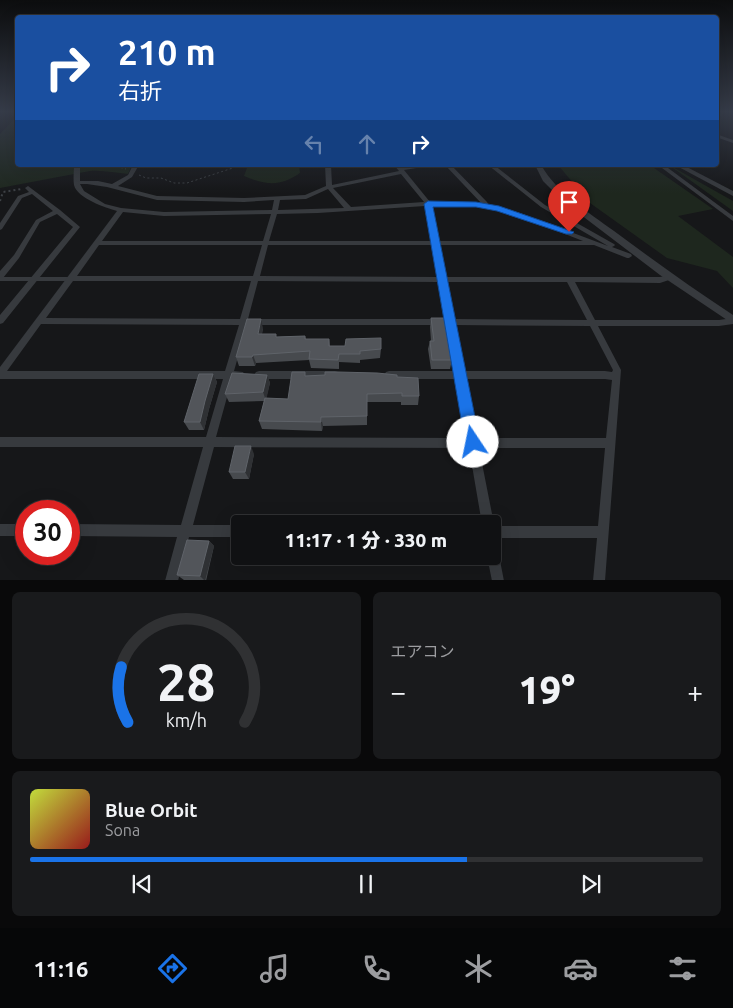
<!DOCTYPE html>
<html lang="ja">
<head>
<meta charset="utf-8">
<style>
  body { margin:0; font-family:Ubuntu,"Noto Sans JP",sans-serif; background:#191a1c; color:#f1f3f6; height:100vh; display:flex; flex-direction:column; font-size:19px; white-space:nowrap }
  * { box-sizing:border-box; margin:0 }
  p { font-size:16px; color:#9c9da0 }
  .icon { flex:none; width:28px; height:28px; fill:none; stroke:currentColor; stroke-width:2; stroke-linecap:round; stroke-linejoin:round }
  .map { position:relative; height:580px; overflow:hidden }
  .panel { display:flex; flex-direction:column; gap:12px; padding:12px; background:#09090a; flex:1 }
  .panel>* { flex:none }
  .guide { position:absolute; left:15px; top:15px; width:704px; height:152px; border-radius:5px; box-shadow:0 5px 20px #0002,0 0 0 1px #303133; background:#1a4fa0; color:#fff; overflow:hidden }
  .speed { position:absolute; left:15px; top:500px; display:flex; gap:10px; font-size:25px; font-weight:700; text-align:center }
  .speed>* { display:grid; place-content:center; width:65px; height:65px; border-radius:50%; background:#101113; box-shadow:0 5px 20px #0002,0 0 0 1px #303133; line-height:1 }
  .speed .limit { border:8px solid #d22; background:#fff; color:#111 }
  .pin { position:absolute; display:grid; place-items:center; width:42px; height:42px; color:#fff; margin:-51px -21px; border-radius:50% 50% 50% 0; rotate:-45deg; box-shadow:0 0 5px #0007 }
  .pin .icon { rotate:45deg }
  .me { position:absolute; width:55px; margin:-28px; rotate:349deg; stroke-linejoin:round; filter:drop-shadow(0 0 4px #0008) }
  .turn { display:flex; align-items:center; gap:18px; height:105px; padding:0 20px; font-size:22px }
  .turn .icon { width:65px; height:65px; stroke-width:2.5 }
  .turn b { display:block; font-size:35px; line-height:42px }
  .lanes { display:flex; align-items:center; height:48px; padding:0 20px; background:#0003; justify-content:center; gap:25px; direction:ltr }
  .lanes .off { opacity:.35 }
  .big { font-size:38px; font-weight:800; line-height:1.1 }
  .panel .tile { flex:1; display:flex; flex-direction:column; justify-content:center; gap:8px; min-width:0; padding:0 18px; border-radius:8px; background:#191a1c }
  .panel .dial { align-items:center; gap:0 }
  .dial svg { height:130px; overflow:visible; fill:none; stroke:#303133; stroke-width:7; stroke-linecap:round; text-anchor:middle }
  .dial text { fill:#f1f3f6; stroke:none }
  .song { display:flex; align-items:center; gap:15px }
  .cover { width:60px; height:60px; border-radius:8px; background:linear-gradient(135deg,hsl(70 70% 55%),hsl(0 70% 35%)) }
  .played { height:5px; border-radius:2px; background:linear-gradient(90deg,#1a73e8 65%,#303133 65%) }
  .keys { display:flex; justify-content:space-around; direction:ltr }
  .heat { display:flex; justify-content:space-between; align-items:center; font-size:28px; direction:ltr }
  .panel .tiles { flex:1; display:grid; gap:12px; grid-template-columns:1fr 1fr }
  .tile:last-child { grid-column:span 2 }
  .trip { position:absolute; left:231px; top:515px; width:270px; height:50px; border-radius:5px; background:#101113; box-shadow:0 5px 20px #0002,0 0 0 1px #303133; font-weight:800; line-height:50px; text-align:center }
  .tabs { display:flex; height:80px; justify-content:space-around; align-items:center; background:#060708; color:#9c9da0 }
  .tabs .icon { width:35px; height:35px }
  .tabs .active { color:#1a73e8 }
  .tabs b { font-size:22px; color:#f1f3f6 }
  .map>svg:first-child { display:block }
</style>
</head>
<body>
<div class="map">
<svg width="733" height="581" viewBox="0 0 733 581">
  <rect width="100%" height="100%" fill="#161719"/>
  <g fill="#1e271e">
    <path d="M17,116L18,165H132L128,174C115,173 103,170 90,171L0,188V134Z"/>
    <path d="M248,165H299L300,173C280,187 266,185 244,176Z"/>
    <path d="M558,165H609L654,168L713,209L678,216L733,257V288L717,271L667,258L590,203Z"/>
    <path d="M669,165L733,201V211Z"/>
  </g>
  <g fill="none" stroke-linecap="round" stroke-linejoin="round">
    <g stroke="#3d4145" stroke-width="1" stroke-dasharray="2 2.5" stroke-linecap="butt">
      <path d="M112,165L126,169"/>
      <path d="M139,175L146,178H161L174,183H187L242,165"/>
    </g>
    <path stroke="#3d4145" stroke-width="2" stroke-dasharray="2 3" stroke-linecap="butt" d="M0,201L3,192L22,189"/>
    <path fill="#373a3e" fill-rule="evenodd" d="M0,277H70L73,279L70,281H0Z"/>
    <g fill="#373a3e" fill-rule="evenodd">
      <path d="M716,134L733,140V143L716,137Z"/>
      <path d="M74,165H80V181H98L112,184L128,175L133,165H139L132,177L118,186L157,196L244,198L305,195L326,186L325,165H331L332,185L399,171L394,165H400L401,167L414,165H426L423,167L404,170L430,202H476L482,204L445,165H451L487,202L489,205L520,213L608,246L541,207L488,165H494L545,205L614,244L615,245L614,246L612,247L631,254L632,256L629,258H627L594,245H439L445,277H660L669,275H672L673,277L672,279L660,283L575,282L595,320H719L733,318V324L719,326H598L621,370L605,581H593L597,538H492V524H482L469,448L214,447L193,525H240V537H189L178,581H165L177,537L69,536V524L181,525L203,447H0V437H206L223,379H0V367L117,211C106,208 77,198 74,185C73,179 74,171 74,165ZM401,174L424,202L351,207L333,188ZM80,184H87L107,187L157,200L244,202L274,200L272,210L164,212L121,208L105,204L84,191ZM328,189L344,208L278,210L280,200L306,199ZM425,206L432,241H269L277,214L318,213ZM431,206H476L516,215L583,241H438ZM123,212L164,216L271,214L263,241H102ZM99,245H262L253,276H77ZM268,245H432L438,277L260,276ZM73,281H251L240,319L46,318ZM258,281L439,282L446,319H248ZM446,282H567L587,320L454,319ZM41,324L239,325L225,371H7ZM247,325H447L455,371H389L386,372L384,375L386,378L389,379H456L467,438L216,437L232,379L243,378L245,375L243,372L234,371ZM455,325L590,326L613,370L612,372L605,371H464ZM465,379H605L612,380L606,438H477ZM479,448H605L598,526H493L494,524Z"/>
      <path d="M658,165H664L733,216V221Z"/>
      <path d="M28,186L60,210L80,227L3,323L0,324V315L73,227L57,214L40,222L19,258L3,278H0V271L14,255L36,220L53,211L32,194L22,198L2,229L0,230V223L18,196L29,192L25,188Z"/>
      <path d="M259,371H335L338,372L340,375L338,378L335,379H259L256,378L254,375L256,372Z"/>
      <rect x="0" y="524" width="26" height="12"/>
      <path d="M492,544L496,546L498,550L504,581H492L487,556H492Z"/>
    </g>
    <g fill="#373a3e" fill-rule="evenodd">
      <path d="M535,165H541C558,194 588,212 614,231C653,260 692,288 733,315V324L660,275L564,202L543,181Z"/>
      <path d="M675,165H683L733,191V196Z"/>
    </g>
  </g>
  <g fill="#474a4e">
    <path d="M431,318L452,360L450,369H431L428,349L430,341H431L430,327Z"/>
    <path d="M263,328L262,334L277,337L305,336L306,339H329L330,346L381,349L380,358L360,360V363L339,362V369L311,368L309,360L256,363L255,366H239L236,357Z"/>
    <path d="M213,374L217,382L209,409L204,430H189L184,422Z"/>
    <path d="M267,375L270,383L266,398L288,399L306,376L397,377L419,396L418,405H401V402H367V425L323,426L322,431L262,429L259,421L264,401L229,402L225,394Z"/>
    <path d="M254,454L249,479H233L229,472Z"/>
    <path d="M209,541L214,546L206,581L184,580L177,575Z"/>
  </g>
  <g fill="#2f3134">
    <path d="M261,319L263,328L260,343L258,334Z"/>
    <path d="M253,355L256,363L255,366L252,357Z"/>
    <path d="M213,374L217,382L209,409L204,430L200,422L205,401Z"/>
    <path d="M267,375L270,383L266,401L263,392Z"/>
    <path d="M321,417L323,426L322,431L321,422Z"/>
    <path d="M251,446L254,454L249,479L245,472Z"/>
    <path d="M209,541L214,546L205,581L200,576Z"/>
  </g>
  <g fill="#52555a" stroke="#5f6369">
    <path d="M431,318H447L452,360H432L430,341H434Z"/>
    <path d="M247,319H261L258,334H276V337L305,336V339H329V346H345L346,339L381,338V349L360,351V354H339L338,360L309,359L310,351L253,355L252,357H236Z"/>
    <path d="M292,372H305V376L325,375V372H338L377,373L397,375V377L418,378L419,396H402V393L367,394V416L321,417V422L259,421L265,398L288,399Z"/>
    <path d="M232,373L267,375L263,392L225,394Z"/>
    <path d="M199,374H213L205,401L200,422H184Z"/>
    <path d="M235,446H251L245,472H229Z"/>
    <path d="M187,540L209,541L200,576L177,575Z"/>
  </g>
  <linearGradient id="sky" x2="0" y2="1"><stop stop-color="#0c0d0e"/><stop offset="0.58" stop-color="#363c49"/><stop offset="1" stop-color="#363c49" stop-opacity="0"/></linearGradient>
  <rect width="733" height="193" fill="url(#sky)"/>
  <path fill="#1a73e8" stroke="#114b97" d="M428,201L476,202L499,206L574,232L572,234H566L497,211L476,207H433L480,442L478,448L473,450L467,448L465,442L424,204Z"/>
</svg>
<div class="speed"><div class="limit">30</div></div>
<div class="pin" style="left:569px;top:232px;background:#d93025"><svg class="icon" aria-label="arrive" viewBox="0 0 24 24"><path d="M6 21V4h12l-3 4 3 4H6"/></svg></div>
<svg class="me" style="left:473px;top:442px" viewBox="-20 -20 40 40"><circle r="19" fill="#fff"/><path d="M0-13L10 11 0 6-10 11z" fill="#1a73e8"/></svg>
<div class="trip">11:17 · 1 分 · 330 m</div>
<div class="guide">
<div class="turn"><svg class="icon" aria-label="right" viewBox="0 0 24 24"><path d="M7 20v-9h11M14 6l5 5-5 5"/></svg><div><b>210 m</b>右折</div></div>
<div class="lanes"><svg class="icon off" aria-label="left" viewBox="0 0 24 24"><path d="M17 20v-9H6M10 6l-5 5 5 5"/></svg><svg class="icon off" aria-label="ahead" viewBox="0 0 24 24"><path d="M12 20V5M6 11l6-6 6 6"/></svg><svg class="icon" aria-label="right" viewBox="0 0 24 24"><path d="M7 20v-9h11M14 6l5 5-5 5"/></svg></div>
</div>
</div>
<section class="panel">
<div class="tiles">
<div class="tile dial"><svg viewBox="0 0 100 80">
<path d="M14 69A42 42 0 1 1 86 69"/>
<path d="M14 69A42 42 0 0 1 10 35" stroke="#1a73e8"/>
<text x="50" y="56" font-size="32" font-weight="700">28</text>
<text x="50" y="72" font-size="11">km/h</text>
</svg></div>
<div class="tile"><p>エアコン</p>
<div class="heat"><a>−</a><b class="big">19°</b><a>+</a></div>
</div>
<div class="tile">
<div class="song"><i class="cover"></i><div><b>Blue Orbit</b><p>Sona</p></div></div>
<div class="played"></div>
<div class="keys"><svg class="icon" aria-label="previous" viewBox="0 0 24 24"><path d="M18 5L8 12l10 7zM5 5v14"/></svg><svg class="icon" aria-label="pause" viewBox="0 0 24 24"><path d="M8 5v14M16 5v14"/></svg><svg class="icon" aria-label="next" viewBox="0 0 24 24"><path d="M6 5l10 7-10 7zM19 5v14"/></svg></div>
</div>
</div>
</section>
<nav class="tabs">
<b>11:16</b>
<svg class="icon active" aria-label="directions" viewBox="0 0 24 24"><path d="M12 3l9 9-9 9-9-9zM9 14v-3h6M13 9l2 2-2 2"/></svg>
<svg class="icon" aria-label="music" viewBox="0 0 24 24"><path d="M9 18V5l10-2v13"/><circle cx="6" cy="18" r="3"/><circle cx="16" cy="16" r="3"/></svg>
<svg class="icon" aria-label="phone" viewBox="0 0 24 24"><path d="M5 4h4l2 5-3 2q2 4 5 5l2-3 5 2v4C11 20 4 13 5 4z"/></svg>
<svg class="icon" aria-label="climate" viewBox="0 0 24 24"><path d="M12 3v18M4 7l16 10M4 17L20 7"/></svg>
<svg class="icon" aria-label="car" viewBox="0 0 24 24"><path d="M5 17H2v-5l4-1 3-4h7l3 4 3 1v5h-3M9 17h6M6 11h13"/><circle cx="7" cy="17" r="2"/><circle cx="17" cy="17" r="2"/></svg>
<svg class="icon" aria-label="filters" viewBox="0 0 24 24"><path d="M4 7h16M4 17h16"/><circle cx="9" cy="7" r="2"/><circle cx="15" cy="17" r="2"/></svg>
</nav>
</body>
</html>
